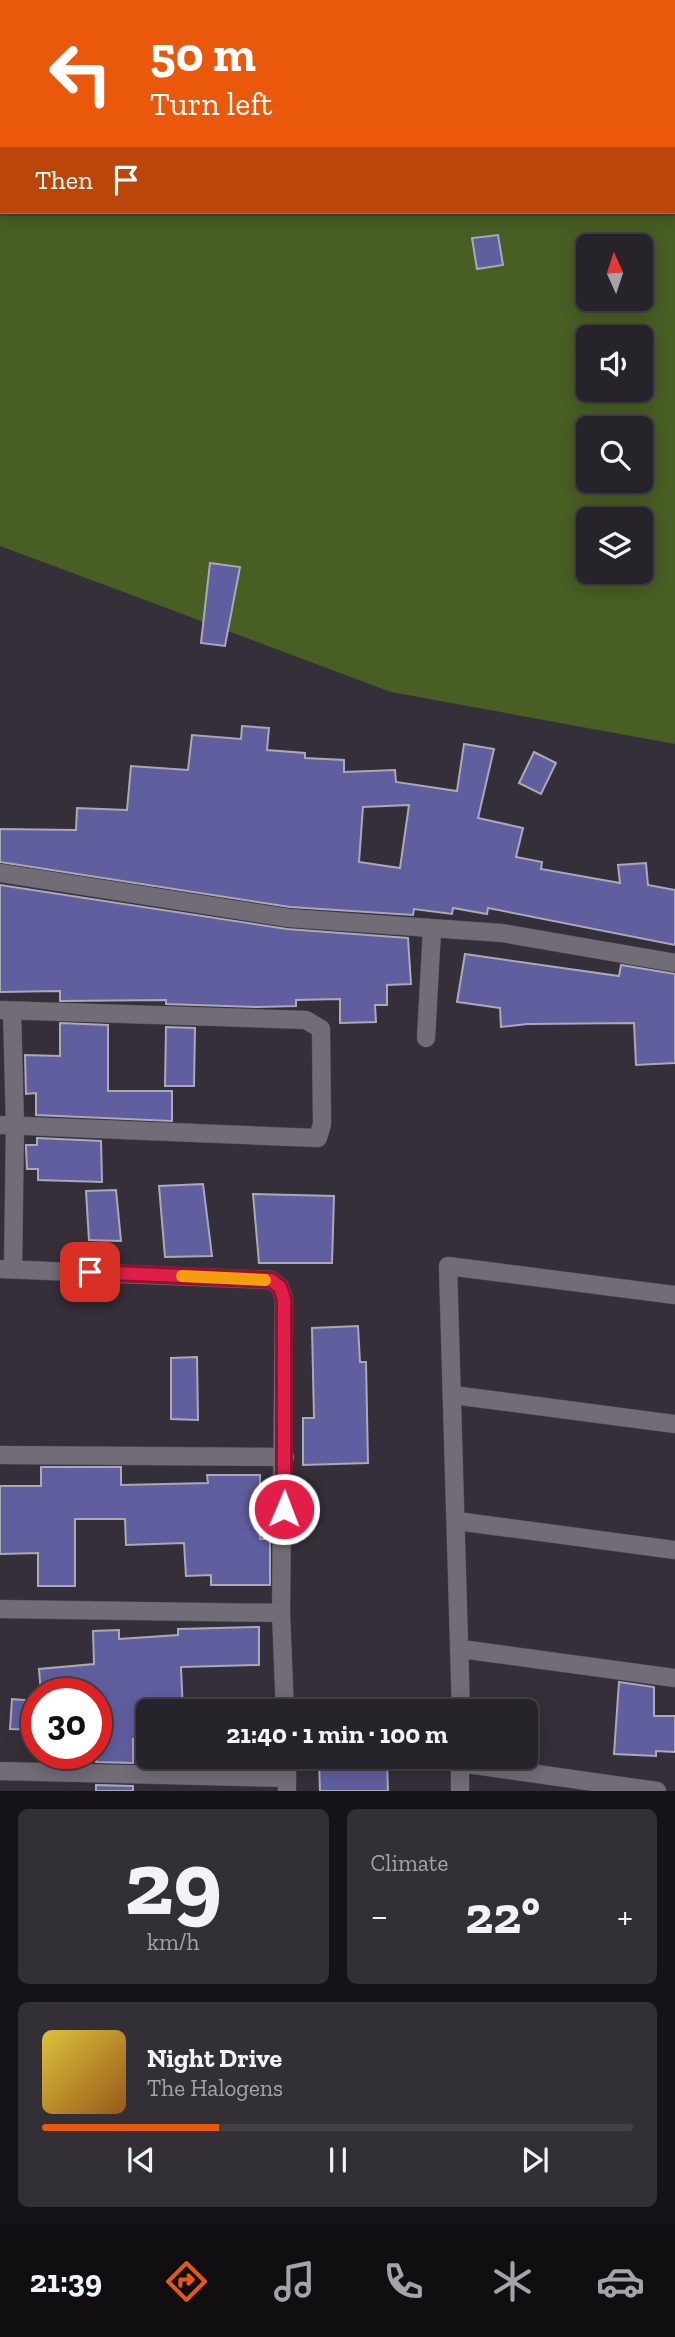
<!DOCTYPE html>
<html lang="en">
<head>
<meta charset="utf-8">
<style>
  body { margin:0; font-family:"Zilla Slab",serif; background:#332f36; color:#f1f3f6; height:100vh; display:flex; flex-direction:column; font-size:26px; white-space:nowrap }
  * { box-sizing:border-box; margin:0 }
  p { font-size:23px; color:#a4a4a8 }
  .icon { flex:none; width:38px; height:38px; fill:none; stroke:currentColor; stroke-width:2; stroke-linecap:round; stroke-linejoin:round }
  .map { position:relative; height:1791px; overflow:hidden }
  .side { display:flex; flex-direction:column; gap:18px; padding:18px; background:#151317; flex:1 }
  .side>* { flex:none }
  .banner { position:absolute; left:0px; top:0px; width:676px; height:214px; box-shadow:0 4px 18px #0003,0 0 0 2px #434047; background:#ea580c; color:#fff; overflow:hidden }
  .needle { width:46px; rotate:357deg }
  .buttons { position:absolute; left:576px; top:234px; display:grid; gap:14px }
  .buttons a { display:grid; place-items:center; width:77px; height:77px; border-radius:10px; background:#27232a; box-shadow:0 4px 18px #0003,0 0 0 2px #434047; font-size:35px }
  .speed { position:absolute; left:21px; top:1678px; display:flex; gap:14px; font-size:35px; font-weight:700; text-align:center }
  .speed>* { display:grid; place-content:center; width:91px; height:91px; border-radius:50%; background:#27232a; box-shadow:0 4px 18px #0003,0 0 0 2px #434047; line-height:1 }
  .speed .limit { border:10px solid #d22; background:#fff; color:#111 }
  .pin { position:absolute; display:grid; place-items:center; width:60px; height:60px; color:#fff; margin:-30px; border-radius:14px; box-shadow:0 4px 10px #0006 }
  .me { position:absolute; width:77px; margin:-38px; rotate:1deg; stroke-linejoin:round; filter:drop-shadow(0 0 5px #0008) }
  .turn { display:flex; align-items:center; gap:24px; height:147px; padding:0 35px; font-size:32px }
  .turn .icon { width:91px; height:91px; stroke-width:2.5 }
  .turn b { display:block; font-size:49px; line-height:60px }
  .then { display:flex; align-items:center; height:66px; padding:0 35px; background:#0003; gap:14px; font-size:26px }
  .big { font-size:52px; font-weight:800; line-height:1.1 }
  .side .widget { flex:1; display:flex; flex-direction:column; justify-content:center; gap:10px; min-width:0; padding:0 24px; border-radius:10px; background:#332f36 }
  .side .dial { align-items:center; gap:0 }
  .dial b { font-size:91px; line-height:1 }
  .song { display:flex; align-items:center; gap:21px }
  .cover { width:84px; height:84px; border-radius:10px; background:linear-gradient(135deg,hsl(50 70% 55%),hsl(30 70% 35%)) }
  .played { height:7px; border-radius:4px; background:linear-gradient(90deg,#ea580c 30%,#434047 30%) }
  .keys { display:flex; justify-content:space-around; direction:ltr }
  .heat { display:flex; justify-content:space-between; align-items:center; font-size:38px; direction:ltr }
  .side .tiles { flex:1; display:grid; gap:18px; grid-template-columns:1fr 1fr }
  .widget:last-child { grid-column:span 2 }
  .trip { position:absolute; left:136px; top:1699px; width:402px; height:70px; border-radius:10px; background:#27232a; box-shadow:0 4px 18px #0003,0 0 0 2px #434047; font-weight:800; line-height:70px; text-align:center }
  .menu { display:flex; height:112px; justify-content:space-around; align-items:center; background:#100e11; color:#a4a4a8 }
  .menu .icon { width:49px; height:49px }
  .menu .current { color:#ea580c }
  .menu b { font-size:32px; color:#f1f3f6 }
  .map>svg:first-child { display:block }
</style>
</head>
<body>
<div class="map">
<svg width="675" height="1791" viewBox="0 0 675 1791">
  <rect width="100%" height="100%" fill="#342f38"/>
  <path fill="#485e23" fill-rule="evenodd" d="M0,0H675V744L391,692L0,546ZM2,2H674V212H2ZM588,247H640V299H588ZM588,338H640V390H588ZM588,429H640V481H588ZM588,520H640V572H588Z"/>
  <g fill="#605e9f" stroke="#aaaab6" stroke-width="2" fill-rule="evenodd">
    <path d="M498,235L503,265L477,269L472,238Z"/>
    <path d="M210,563L240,567L225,646L201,643Z"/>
    <path d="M242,726L269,728L267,750L305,753V758L344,760V772L395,770L396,782L457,791L464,744L494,749L478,818L523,828L516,857L542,862L541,869L620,883L618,865L646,863L648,885L675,890V945L488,908L487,914L453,908L452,914L414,909L413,915L290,907L0,862V829L76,830L77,808L127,810L131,766L188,770L192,735L241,739ZM409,805L400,868L359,862L363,807Z"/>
    <path d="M534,752L556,763L541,794L519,783Z"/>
    <path d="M0,885L287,929L408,938L411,984L387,985V1005H375L376,1022L340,1023V999L296,1000V1006L257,1007L166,1004V1000L60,1001V991L0,992Z"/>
    <path d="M465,954L619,976L621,965L675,974V1063L636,1065L634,1023L527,1024L501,1027L500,1008L457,1002Z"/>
    <path d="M60,1023L108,1025V1091H172V1121L36,1115V1093L26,1094L25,1055L60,1056Z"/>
    <path d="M166,1027L195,1028L194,1086H165Z"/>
    <path d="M37,1138L101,1141L102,1182L38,1180V1169H27L26,1148V1145H37Z"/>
    <path d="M203,1184L212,1256L165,1257L159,1186Z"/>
    <path d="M116,1190L121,1241L89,1240L86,1191Z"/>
    <path d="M253,1194L334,1196L332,1263H259Z"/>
    <path d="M358,1326L360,1362H366L368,1463L303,1465V1418H314L312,1328Z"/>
    <path d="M197,1357L198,1420L171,1419V1358Z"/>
    <path d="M41,1467H121V1485L208,1483L207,1475H260V1539H270V1585H211V1575L186,1576L184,1543L126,1545L125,1519H75V1586H38V1553L0,1554V1486H41Z"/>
    <path d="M259,1627V1665L181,1667L183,1712H143L142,1739H133V1763L96,1762V1694H41L39,1669L94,1664L93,1631L119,1630V1639L178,1635V1629Z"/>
    <path d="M619,1682L654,1687V1716H675V1752L656,1751V1756L614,1754Z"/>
    <path d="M12,1699L37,1701L35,1730L10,1729Z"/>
    <path d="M387,1761L388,1791H320L319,1764Z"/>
    <path d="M96,1785L133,1786V1791H96Z"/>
  </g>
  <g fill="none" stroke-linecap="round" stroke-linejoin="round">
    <g stroke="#524d55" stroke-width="19">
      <g id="street">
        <path d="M0,873L289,918L502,933L675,963"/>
        <path d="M0,1010L306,1020L321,1029L322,1124L318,1138L0,1125"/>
        <path d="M12,1011L15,1125L13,1269"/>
        <path d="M426,1038L432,930"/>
        <path d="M0,1269L271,1280L280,1287L284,1299L281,1613L285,1712"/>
        <path d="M453,1395L675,1424"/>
        <path d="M0,1455L285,1457"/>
        <path d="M457,1521L675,1550"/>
        <path d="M0,1609L281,1613"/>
        <path d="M461,1649L675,1678"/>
        <path d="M461,1712L448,1266L675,1295"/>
        <path d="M287,1757V1791"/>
        <path d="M460,1763L657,1791"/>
        <path d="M0,1771L287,1778"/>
        <path d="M460,1791V1757"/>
      </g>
    </g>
    <use href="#street" stroke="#716c76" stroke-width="18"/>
  </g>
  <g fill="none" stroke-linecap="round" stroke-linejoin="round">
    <g stroke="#92132f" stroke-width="18">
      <path id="route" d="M90,1272L271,1280L280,1287L284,1299V1509"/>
    </g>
    <use href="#route" stroke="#e11d48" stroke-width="12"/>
    <path stroke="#f59e0b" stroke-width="12" d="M182,1276L265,1280"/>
  </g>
</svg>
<div class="buttons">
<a><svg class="needle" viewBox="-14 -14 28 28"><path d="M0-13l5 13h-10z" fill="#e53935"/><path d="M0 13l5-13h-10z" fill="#a4a4a8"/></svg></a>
<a><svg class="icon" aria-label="sound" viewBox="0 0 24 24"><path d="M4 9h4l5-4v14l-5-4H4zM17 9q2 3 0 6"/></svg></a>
<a><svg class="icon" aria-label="search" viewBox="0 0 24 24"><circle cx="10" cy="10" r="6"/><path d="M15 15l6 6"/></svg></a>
<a><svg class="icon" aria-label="layers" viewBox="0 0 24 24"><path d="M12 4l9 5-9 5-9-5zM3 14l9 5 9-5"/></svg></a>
</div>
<div class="speed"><div class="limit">30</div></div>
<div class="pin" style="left:90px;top:1272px;background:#d93025"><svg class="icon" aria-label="arrive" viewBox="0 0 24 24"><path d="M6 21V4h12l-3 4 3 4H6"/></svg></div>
<svg class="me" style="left:284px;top:1509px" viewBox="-20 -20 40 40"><circle r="17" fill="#e11d48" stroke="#fff" stroke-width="3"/><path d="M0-11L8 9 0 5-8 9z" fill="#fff"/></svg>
<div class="trip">21:40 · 1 min · 100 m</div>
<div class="banner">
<div class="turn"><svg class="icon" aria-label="left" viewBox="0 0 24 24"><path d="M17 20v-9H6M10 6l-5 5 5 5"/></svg><div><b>50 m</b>Turn left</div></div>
<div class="then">Then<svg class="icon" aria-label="arrive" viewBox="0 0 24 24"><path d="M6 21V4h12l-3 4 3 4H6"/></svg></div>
</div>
</div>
<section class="side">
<div class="tiles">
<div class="widget dial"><b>29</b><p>km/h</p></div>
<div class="widget"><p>Climate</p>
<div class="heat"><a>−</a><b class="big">22°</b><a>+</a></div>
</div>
<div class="widget">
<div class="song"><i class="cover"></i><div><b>Night Drive</b><p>The Halogens</p></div></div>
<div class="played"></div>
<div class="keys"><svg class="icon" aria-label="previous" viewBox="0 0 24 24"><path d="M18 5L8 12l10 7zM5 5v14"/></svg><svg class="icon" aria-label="pause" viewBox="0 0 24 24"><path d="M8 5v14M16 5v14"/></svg><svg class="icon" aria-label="next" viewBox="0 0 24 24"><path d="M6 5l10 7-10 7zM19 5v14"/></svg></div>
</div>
</div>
</section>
<nav class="menu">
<b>21:39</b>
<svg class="icon current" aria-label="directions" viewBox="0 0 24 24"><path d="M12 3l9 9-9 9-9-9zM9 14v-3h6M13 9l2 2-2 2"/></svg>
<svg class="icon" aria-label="music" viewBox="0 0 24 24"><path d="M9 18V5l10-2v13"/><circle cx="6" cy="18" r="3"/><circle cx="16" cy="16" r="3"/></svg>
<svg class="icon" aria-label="phone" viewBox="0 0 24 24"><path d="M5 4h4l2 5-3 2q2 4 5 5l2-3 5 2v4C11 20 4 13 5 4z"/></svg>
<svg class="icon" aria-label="climate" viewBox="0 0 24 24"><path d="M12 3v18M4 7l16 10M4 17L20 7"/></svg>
<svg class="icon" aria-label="car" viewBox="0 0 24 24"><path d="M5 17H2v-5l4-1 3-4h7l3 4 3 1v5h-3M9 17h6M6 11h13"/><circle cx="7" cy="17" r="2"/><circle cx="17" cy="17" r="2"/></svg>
</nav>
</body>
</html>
